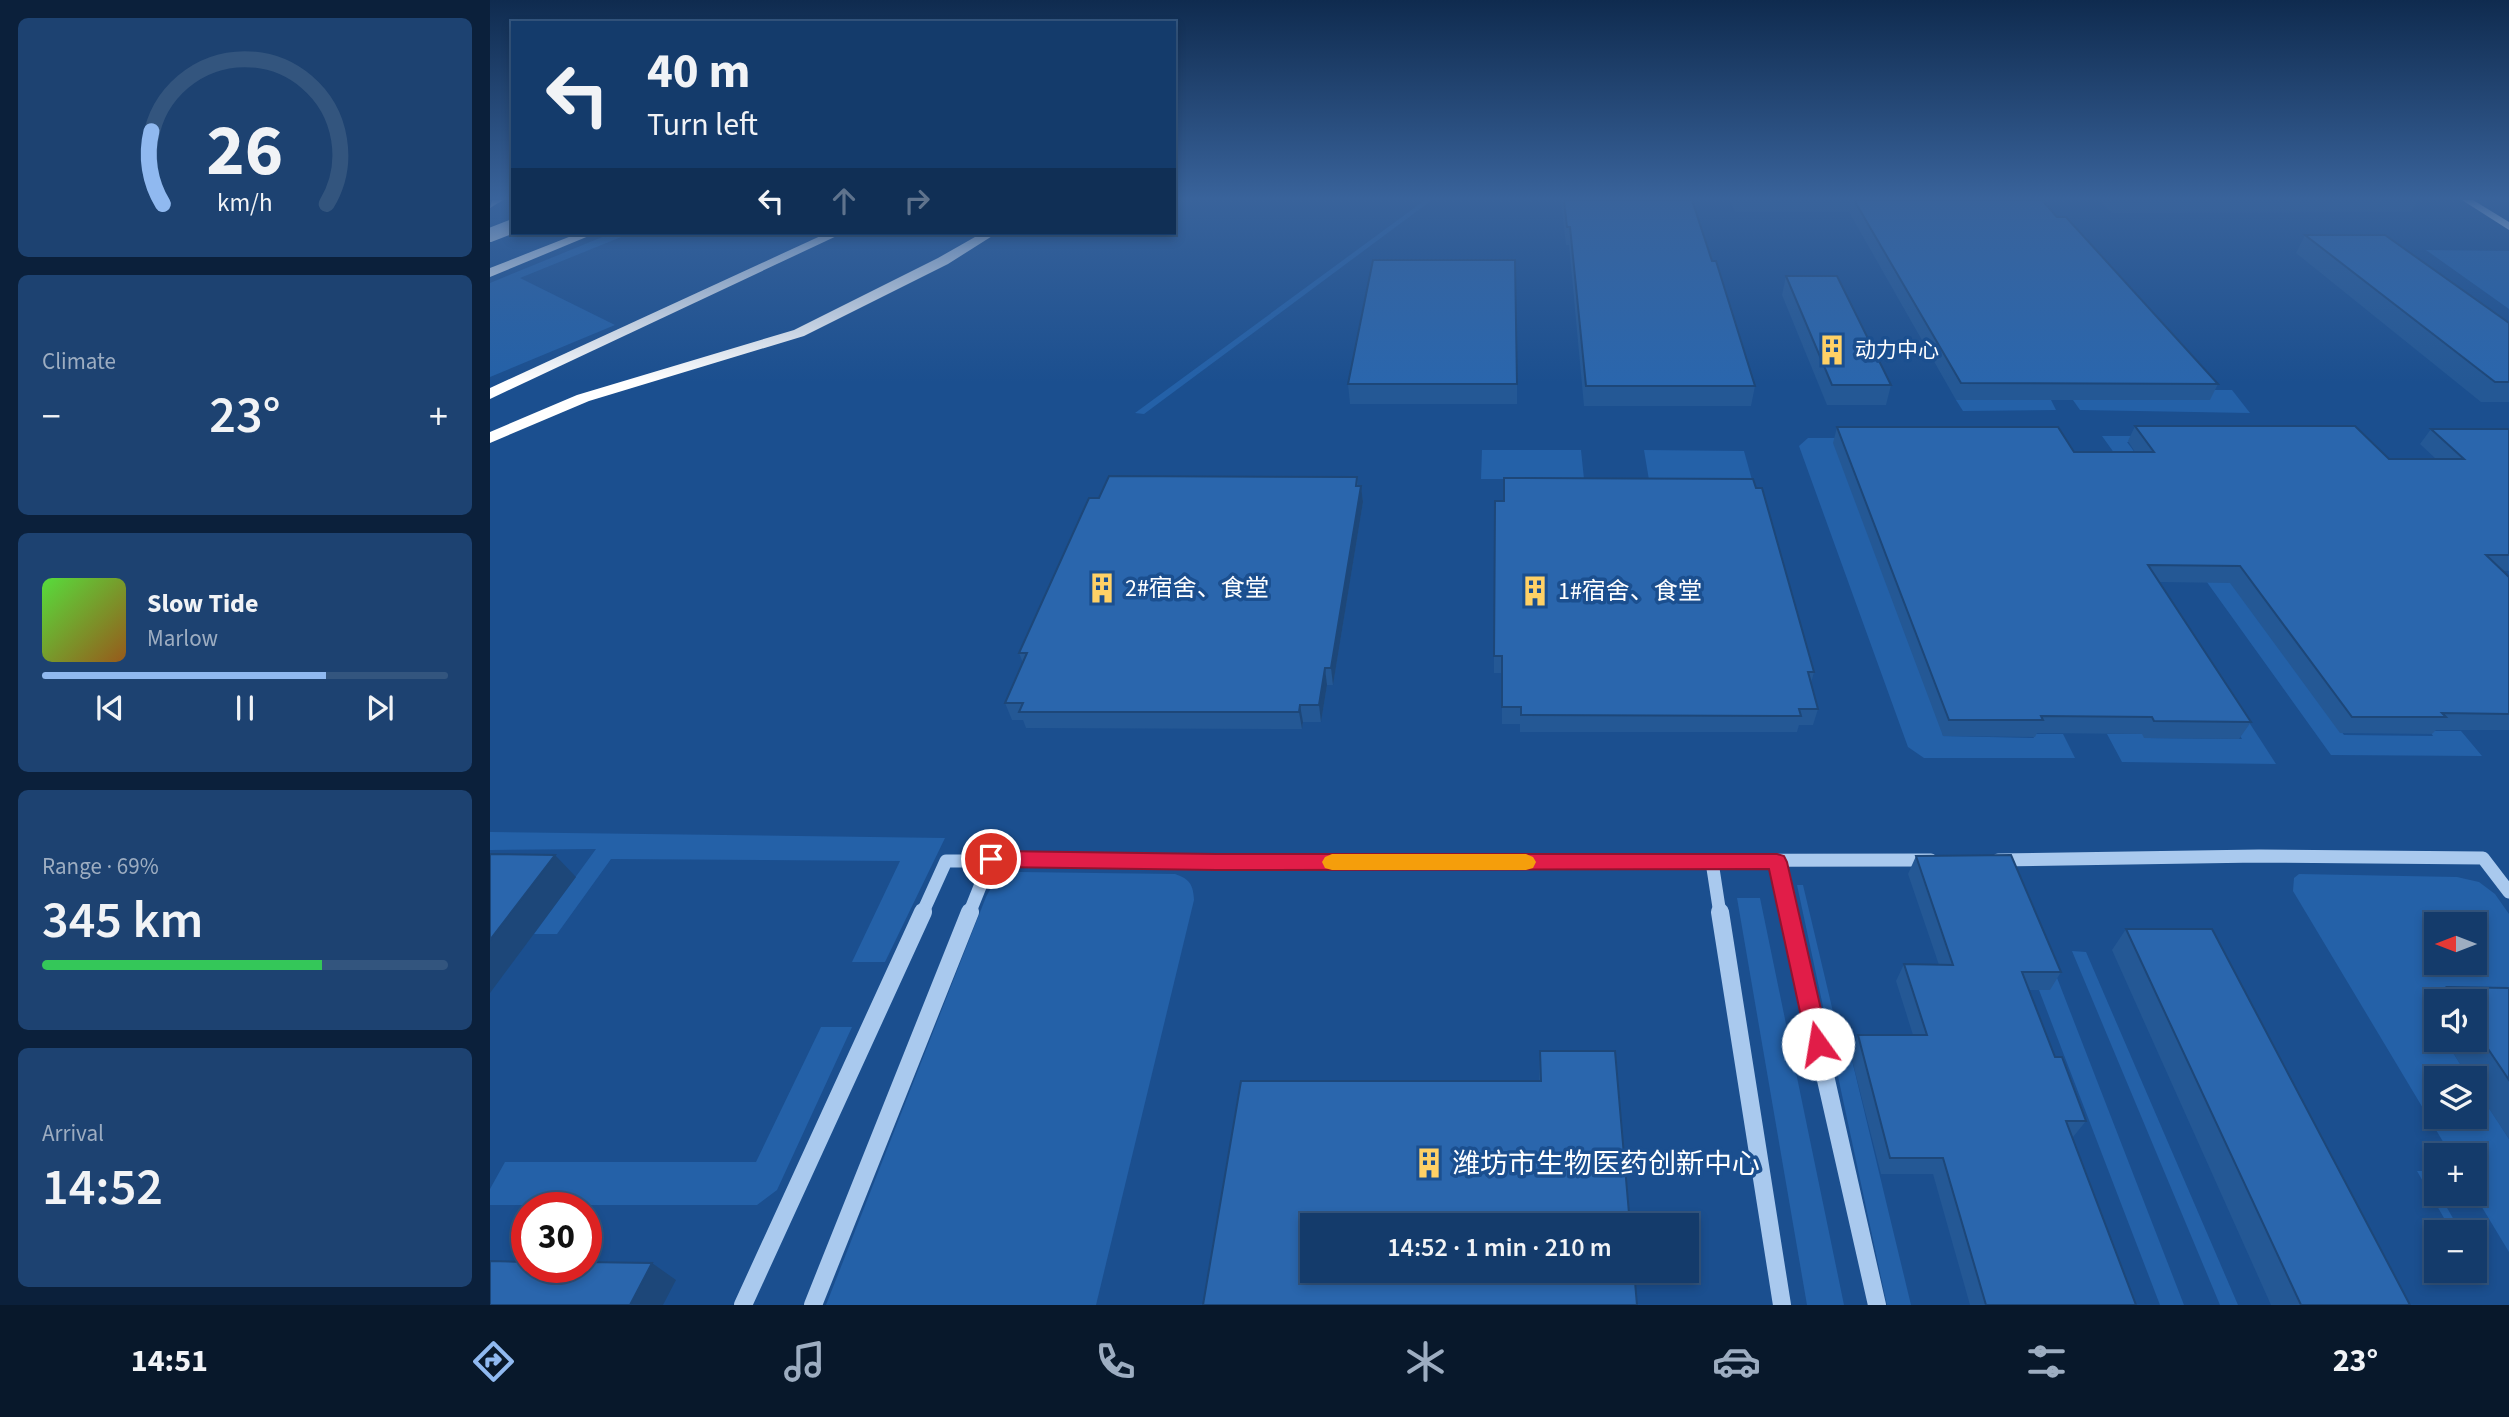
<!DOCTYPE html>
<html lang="en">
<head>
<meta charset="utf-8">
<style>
  body { margin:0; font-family:"Source Sans 3","Noto Sans SC",sans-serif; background:#1d4271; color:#f1f3f6; height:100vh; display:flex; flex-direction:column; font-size:26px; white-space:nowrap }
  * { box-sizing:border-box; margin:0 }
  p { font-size:23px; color:#9dadc1 }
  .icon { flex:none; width:38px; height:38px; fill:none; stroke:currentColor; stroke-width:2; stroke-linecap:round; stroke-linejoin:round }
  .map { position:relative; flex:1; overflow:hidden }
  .drawer { display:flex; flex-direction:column; gap:18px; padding:18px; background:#0b203b; width:490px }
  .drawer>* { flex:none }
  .hud { position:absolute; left:21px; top:21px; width:665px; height:214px; border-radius:0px; box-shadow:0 4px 10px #0003,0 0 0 2px #33557e; background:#143b6b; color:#f1f3f6; overflow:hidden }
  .needle { width:46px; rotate:270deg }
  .buttons { position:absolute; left:1934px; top:912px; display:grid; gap:14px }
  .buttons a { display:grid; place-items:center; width:63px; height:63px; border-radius:0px; background:#143b6b; box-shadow:0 4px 10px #0003,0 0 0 2px #33557e; font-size:35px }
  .speed { position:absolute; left:21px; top:1192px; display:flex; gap:14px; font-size:35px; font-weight:700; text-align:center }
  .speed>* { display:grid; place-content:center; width:91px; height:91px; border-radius:50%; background:#143b6b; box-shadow:0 4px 10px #0003,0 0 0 2px #33557e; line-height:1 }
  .speed .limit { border:10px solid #d22; background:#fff; color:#111 }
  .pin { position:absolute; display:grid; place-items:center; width:60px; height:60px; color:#fff; margin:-30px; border:4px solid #fff; border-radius:50%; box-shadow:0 2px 7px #0007 }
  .me { position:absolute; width:77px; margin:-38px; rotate:347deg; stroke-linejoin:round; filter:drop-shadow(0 0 5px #0008) }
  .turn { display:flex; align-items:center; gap:24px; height:147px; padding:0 21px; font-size:32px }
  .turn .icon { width:91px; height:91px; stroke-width:2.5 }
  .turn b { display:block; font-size:49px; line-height:60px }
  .lanes { display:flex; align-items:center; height:66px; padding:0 21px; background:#0003; justify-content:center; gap:35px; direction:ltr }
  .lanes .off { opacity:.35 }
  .big { font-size:52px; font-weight:600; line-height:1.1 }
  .drawer .card { flex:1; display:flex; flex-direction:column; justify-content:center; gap:10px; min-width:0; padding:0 24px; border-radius:10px; background:#1d4271 }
  .drawer .dial { align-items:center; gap:0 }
  .dial svg { height:182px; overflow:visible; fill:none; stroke:#33557e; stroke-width:7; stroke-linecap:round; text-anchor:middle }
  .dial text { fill:#f1f3f6; stroke:none }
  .song { display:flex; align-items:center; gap:21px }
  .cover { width:84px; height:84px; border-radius:10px; background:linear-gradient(135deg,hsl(110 70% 55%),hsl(30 70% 35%)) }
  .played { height:7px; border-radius:4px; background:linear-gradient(90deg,#90b9f0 70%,#33557e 70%) }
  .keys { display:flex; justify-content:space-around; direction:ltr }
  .heat { display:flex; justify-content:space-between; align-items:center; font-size:38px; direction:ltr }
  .charge { height:10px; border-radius:5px; background:linear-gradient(90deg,#34c759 69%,#33557e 0) }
  .trip { position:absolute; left:810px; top:1213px; width:399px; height:70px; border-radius:0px; background:#143b6b; box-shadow:0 4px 10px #0003,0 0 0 2px #33557e; font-weight:600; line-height:70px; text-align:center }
  .dock { display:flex; height:112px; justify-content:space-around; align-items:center; background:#08182b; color:#9dadc1 }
  .dock .icon { width:49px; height:49px }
  .dock .on { color:#90b9f0 }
  .dock b { font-size:32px; color:#f1f3f6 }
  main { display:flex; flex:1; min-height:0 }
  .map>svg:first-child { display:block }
</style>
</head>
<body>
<main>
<section class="drawer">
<div class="card dial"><svg viewBox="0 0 100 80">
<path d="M14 69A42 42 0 1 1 86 69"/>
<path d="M14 69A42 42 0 0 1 9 37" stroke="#90b9f0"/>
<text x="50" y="56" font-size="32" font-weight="700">26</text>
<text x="50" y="72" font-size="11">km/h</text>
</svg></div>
<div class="card"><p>Climate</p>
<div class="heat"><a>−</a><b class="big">23°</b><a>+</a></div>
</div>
<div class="card">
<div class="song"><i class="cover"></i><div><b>Slow Tide</b><p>Marlow</p></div></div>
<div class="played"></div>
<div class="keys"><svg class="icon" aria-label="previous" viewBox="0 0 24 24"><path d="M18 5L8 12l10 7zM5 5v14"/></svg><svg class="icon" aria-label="pause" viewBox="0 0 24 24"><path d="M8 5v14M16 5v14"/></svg><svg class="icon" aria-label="next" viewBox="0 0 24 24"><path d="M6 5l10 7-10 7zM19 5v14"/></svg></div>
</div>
<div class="card"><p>Range · 69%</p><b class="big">345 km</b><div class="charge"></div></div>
<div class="card"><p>Arrival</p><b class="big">14:52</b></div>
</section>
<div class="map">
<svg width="2019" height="1305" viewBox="0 0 2019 1305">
  <rect width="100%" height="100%" fill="#1b4f8f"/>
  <g fill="#2461a8" fill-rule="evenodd">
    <path d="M935,200H942L654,414L645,413Z"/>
    <path d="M122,233H141L30,278L125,325L0,377V283Z"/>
    <path d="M1936,250L2019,251V309Z"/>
    <path d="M1711,390H1742L1760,413L1590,410L1583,400Z"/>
    <path d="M1466,400H1561L1566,410L1473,411Z"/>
    <path d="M1612,436H1703L1707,441L1637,442L1854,735L1943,736L1940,731H1971L1992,756L1841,755Z"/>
    <path d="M1318,438H1408L1453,736L1544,738L1542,734H1573L1585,758H1434L1418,747L1309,446Z"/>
    <path d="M992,450H1091L1094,479H991Z"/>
    <path d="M1154,450L1254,451L1262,480H1159Z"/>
    <path d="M1735,711L1753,713L1786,764L1632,762L1617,734H1656L1658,738L1752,739Z"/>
    <path d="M0,832L455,838L395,962H362L410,861L121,859L67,934H44L106,849L0,850Z"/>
    <path d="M529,872L685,874C700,879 703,885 704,900L606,1305H336L496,897C504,881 512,876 529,872Z"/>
    <path d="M1809,874L1967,877L1989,882L2005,894L2019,914V1009C1992,1003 1959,993 1935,1008L1946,1026V1040H1955L1979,1078H1946V1116H1984L1985,1086L2019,1139V1252L1984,1194V1155H1961L1803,891L1804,878ZM1946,924H1984V962H1946Z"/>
    <path d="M1307,885H1313L1353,1054L1360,1052L1421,1305H1397Z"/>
    <path d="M1247,898H1270L1354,1305H1317Z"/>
    <path d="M1582,951L1596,952L1748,1305H1730Z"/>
    <path d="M1564,970L1694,1305H1670L1549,990H1559Z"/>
    <path d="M331,1027H362L287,1190L267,1205H0V1189L15,1162H266Z"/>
    <path d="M1927,1171H1936L1946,1194H1949L1971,1232H1962Z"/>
  </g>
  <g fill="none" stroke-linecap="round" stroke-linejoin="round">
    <g stroke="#a9c9ee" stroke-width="13">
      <path d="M1508,860L1769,856L1993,858L2019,892"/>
      <path d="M1222,862L1230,914"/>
      <path d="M1287,862L1299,914"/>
      <path d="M432,914L456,861L1441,860"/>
      <path d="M479,914L501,859"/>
    </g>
    <g stroke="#a9c9ee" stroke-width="18">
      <path d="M1230,912L1292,1305"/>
      <path d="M1298,912L1387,1305"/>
      <path d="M253,1305L433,912"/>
      <path d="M323,1305L480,912"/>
    </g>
    <g fill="#f0f6ff" fill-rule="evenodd">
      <path d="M13,200L0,208L2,200Z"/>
      <path d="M1972,200H1983L2019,222V230Z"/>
    </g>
    <g fill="#fff" fill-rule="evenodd">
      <path d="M89,233H106L0,277V268Z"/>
      <path d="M337,233H353L0,399V388Z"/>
      <path d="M492,233H507L458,264L314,336L99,401L0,443V432L87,395L304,330L448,258Z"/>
    </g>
    <path stroke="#fff" stroke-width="14" d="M0,235L23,226"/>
  </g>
  <g fill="#245895">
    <path d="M1071,200H1202L1265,386L1261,406H1094L1079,245H1076Z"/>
    <path d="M1240,200H1552L1728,384L1720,400H1466L1359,212H1245Z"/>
    <path d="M1608,200H1928L1921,212L1622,213Z"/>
    <path d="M1815,235L2019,323V402H1991L1806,253Z"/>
    <path d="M1296,276L1401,385L1396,405H1337L1292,295Z"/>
    <path d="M858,384H1027V404H860Z"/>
    <path d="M1645,426L1899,459H1946L1930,444L1941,429H2019V571H2013L2019,577V730H1946L1942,734L1850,733L1740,583L1669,582L1761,722L1749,739L1654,738L1652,734L1547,733L1545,737L1453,736L1343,443L1347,427L1584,452H1645L1638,441Z"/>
    <path d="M867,477L868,486H871L873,502L843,685H837L831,722H813L812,729L536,728L533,720H522L515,703L533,663L529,653L609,498Z"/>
    <path d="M1004,656L1324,672L1321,683L1328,709L1323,725H1309L1307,732H1030V724H1012V673H1004Z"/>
    <path d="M1426,856L1571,972L1560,990H1539L1565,1057L1596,1121L1583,1137H1582L1646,1305H1480L1443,1174H1391L1360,1052L1368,1035H1423L1406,981L1414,964L1449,965L1418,874Z"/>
    <path d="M1636,929L1920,1305H1781L1622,950Z"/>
    <path d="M1957,987L2019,988V1139L1984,1086V1078H1979L1955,1040H1984V1001H1946V1026L1934,1008Z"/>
    <path d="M1050,1051L1147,1305L1049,1081Z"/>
  </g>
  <g fill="#1d4779">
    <path d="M871,486L873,502L843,685L841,668Z"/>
    <path d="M835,668L837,685L831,722L829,705Z"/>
    <path d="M810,705L813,722L812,729L809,712Z"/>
    <path d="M65,855L86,877L0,993V940Z"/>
    <path d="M162,1263L186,1280L173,1305H140Z"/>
  </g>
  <g fill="#2a66ad" stroke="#1d4779" stroke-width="2">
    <path d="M1074,200H1202L1222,261H1226L1265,386H1096L1080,227H1077Z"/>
    <path d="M1364,200H1552L1567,217H1576L1728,384L1471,383Z"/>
    <path d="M1815,235H1895L2019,323V382H2005Z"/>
    <path d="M883,260H1025L1027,384H858Z"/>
    <path d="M1296,276H1347L1401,385H1342Z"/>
    <path d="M1645,426H1865L1899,459H1974L1941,429H2019V555H1996L2019,577V714L1952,713L1956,717H1862L1750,566L1658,565L1761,722L1664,721L1662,717L1551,716L1553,720H1459L1347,427H1568L1584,452H1664Z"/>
    <path d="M619,476L867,477L866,486H871L841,668H835L829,705H810L809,712H529L533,703H515L537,653H529L599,498H609Z"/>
    <path d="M1014,478L1263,479L1266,488H1272L1324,672H1318L1328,709H1309L1311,716L1031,715V707H1012V656H1004L1005,501H1014Z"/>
    <path d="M0,854L65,855L0,940Z"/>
    <path d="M1521,855L1571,972H1532L1565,1057H1572L1596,1121H1576L1646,1305H1496L1453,1158H1400L1368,1035H1437L1414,964L1463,965L1426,856Z"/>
    <path d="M1636,929H1722L1920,1305H1811Z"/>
    <path d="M1957,987L2019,988V1080L1984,1028V1001H1966Z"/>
    <path d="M1050,1051H1125L1140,1225H822V1270H1144L1147,1305H713L751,1081H1051Z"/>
    <path d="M0,1261L37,1262V1267H96V1262L162,1263L140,1305H0Z"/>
  </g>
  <linearGradient id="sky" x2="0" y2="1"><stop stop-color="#0f2b4f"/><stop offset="0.52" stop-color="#39639b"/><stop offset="1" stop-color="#39639b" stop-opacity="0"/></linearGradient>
  <rect width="2019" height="382" fill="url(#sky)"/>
  <path fill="#e11d48" stroke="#92132f" stroke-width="2" d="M501,851L726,854H1287L1294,856L1297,862L1339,1044L1336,1051L1328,1054L1321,1051L1317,1044L1279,869L726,870L501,867L495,864L492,859L495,853Z"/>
  <path fill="#f59e0b" d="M842,854H1036L1043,857L1046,862L1043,868L1036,870H842L835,868L832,862L835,857Z"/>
  <defs>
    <g id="building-bare" transform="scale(2.415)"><path d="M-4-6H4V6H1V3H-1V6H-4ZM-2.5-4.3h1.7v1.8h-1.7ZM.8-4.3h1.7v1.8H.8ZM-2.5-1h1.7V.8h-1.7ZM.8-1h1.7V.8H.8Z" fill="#ffd166" stroke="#1b4f8f" stroke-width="2.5" paint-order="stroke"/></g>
  </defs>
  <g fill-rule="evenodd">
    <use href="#building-bare" x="1342" y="350"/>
    <use href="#building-bare" x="612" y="588"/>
    <use href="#building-bare" x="1045" y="591"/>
    <use href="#building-bare" x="939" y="1163"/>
  </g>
  <g text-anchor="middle" stroke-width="7" stroke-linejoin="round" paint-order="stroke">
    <g font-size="21" fill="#fff" stroke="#1b4f8f" text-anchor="start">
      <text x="1365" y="357">动力中心</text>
    </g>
    <g font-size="24" fill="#fff" stroke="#1b4f8f" text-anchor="start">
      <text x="635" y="596">2#宿舍、食堂</text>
      <text x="1068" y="599">1#宿舍、食堂</text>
    </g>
    <g font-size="28" fill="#fff" stroke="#1b4f8f" text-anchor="start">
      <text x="962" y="1173">潍坊市生物医药创新中心</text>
    </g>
  </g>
</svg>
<div class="buttons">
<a><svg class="needle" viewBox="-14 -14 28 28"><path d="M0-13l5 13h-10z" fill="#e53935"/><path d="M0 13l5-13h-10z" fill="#9dadc1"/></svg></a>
<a><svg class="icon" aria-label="sound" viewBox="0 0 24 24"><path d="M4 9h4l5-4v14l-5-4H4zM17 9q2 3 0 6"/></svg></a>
<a><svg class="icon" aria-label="layers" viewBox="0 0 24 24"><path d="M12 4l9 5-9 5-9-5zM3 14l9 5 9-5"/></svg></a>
<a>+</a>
<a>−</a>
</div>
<div class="speed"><div class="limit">30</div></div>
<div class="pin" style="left:501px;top:859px;background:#d93025"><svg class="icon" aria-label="arrive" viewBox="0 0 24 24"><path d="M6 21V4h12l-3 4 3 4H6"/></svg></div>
<svg class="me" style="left:1328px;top:1044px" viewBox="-20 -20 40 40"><circle r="19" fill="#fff"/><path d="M0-13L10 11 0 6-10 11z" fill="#e11d48"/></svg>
<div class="trip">14:52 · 1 min · 210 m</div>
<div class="hud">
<div class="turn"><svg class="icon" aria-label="left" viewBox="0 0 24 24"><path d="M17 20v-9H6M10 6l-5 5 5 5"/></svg><div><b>40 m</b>Turn left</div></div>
<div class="lanes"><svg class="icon" aria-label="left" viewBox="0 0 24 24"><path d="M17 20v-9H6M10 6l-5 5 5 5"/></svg><svg class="icon off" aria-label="ahead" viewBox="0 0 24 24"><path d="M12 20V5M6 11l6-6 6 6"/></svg><svg class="icon off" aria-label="right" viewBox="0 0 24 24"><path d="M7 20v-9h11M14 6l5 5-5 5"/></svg></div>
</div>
</div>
</main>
<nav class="dock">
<b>14:51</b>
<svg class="icon on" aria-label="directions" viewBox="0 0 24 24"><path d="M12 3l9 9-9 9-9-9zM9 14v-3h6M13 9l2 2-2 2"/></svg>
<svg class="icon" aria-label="music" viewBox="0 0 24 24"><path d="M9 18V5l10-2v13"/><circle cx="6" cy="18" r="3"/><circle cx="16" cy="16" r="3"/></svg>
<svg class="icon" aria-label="phone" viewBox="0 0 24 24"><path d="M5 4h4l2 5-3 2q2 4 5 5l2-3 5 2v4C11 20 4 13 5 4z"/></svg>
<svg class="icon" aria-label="climate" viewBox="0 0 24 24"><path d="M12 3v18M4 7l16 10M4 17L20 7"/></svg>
<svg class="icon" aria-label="car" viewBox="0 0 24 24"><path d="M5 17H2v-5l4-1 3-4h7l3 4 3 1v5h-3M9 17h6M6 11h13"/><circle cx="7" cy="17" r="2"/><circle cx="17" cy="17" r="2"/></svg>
<svg class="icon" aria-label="filters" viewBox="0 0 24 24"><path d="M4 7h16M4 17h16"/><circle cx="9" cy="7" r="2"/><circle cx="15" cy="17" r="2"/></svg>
<b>23°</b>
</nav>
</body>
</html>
